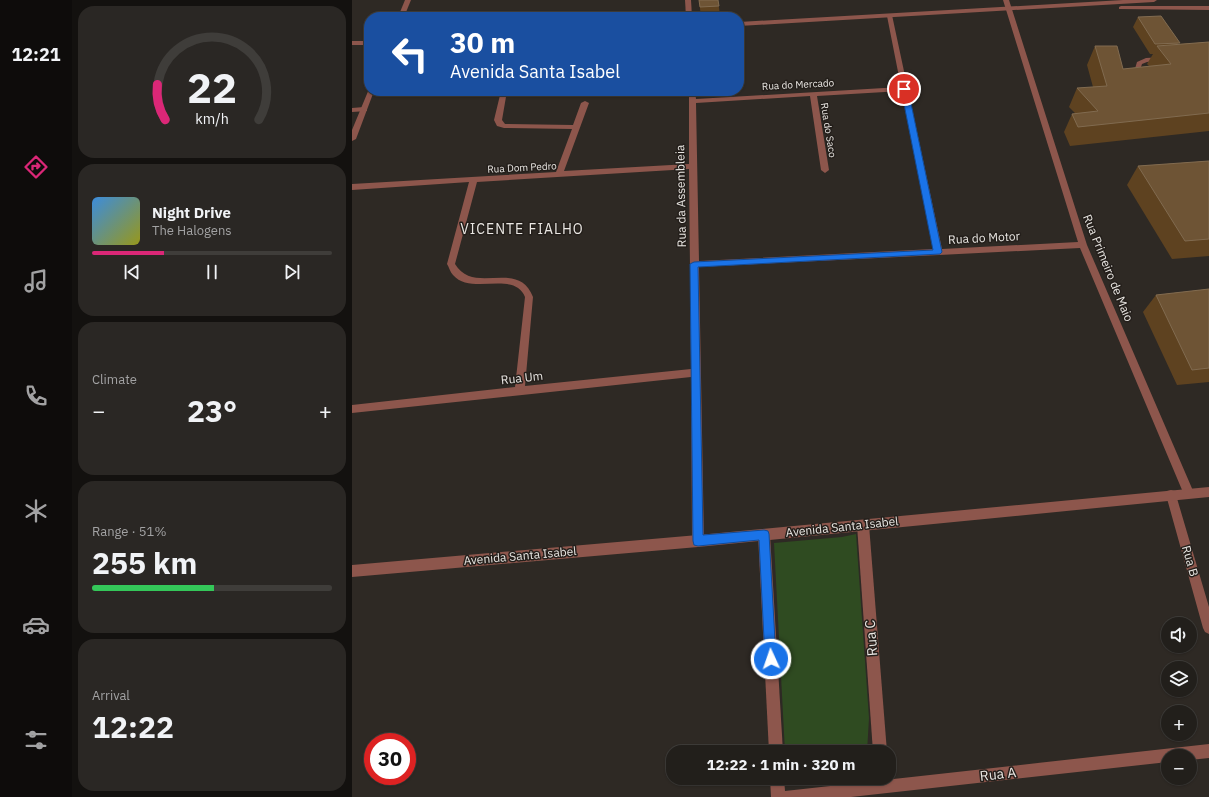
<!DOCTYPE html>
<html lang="en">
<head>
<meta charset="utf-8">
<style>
  body { margin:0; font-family:"IBM Plex Sans",sans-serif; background:#2a2724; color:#f1f3f6; height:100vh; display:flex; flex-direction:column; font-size:15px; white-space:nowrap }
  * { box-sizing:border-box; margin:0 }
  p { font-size:13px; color:#a2a2a3 }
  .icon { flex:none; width:22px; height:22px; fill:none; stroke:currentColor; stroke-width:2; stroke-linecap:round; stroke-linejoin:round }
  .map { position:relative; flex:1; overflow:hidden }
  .details { display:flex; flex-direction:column; gap:6px; padding:6px; background:#13110f; width:280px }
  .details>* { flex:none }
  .top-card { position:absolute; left:12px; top:12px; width:380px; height:84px; border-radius:16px; box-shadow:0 1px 3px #0004,0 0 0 1px #3f3d3a; background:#1a4fa0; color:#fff; overflow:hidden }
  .controls { position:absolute; left:809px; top:617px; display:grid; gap:8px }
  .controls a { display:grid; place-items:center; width:36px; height:36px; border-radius:50%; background:#221f1b; box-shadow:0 1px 3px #0004,0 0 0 1px #3f3d3a; font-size:20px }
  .speed { position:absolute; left:12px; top:733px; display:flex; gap:8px; font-size:20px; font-weight:700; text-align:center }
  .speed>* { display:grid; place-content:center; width:52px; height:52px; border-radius:50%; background:#221f1b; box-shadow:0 1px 3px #0004,0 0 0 1px #3f3d3a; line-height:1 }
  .speed .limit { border:6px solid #d22; background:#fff; color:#111 }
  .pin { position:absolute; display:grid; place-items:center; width:34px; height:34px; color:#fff; margin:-17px; border:2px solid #fff; border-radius:50%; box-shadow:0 1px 4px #0007 }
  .me { position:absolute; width:44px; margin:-22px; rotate:357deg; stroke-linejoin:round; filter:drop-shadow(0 0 3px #0008) }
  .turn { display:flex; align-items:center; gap:14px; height:84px; padding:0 20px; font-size:18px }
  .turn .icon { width:52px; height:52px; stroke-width:2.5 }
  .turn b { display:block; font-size:28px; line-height:34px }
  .big { font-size:30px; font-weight:700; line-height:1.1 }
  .details .widget { flex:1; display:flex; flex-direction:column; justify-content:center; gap:6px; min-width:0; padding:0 14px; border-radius:16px; background:#2a2724 }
  .details .dial { align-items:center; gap:0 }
  .dial svg { height:104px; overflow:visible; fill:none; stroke:#3f3d3a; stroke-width:7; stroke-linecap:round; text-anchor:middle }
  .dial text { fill:#f1f3f6; stroke:none }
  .song { display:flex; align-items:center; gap:12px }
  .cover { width:48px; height:48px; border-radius:6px; background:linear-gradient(135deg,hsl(210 70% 55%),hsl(60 70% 35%)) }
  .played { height:4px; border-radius:2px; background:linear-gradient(90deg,#db2777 30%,#3f3d3a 30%) }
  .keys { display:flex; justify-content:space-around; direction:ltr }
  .heat { display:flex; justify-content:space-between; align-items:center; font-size:22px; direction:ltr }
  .charge { height:6px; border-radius:3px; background:linear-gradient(90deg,#34c759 51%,#3f3d3a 0) }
  .trip { position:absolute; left:314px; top:745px; width:230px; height:40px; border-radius:16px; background:#221f1b; box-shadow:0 1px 3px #0004,0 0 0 1px #3f3d3a; font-weight:700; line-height:40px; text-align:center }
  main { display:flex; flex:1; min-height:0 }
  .tabs { display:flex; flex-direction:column; width:72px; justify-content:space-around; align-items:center; background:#0e0c0b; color:#a2a2a3 }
  .tabs .icon { width:28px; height:28px }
  .tabs .active { color:#db2777 }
  .tabs b { font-size:18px; color:#f1f3f6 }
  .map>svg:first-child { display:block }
</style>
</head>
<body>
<main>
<nav class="tabs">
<b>12:21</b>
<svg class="icon active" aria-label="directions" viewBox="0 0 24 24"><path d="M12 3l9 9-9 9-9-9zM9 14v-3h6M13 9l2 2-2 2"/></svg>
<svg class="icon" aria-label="music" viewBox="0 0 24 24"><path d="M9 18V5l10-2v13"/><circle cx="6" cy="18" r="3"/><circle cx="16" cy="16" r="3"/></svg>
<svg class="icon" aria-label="phone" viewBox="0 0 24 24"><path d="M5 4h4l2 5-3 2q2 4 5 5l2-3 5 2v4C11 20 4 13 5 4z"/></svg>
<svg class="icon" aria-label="climate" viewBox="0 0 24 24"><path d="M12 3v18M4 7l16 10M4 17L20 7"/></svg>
<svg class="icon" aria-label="car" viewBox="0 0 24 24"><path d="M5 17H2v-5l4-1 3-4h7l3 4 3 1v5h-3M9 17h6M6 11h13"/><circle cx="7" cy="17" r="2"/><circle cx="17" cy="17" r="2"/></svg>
<svg class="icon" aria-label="filters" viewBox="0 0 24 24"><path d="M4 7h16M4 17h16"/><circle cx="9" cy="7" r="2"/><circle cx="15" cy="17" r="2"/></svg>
</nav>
<section class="details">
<div class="widget dial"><svg viewBox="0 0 100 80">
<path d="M14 69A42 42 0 1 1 86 69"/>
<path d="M14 69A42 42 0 0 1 8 42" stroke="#db2777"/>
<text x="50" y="56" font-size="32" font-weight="700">22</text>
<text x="50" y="72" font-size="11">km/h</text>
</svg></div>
<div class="widget">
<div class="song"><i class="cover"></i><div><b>Night Drive</b><p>The Halogens</p></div></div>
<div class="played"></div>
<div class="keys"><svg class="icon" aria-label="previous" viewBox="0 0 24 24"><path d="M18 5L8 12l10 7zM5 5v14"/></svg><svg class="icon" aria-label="pause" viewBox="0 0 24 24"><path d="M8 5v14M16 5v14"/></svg><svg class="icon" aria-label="next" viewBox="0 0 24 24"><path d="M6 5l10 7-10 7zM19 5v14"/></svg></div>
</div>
<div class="widget"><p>Climate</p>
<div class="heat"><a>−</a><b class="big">23°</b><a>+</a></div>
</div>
<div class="widget"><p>Range · 51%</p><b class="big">255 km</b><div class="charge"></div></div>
<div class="widget"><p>Arrival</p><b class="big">12:22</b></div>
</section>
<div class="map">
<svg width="857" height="797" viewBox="0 0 857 797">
  <rect width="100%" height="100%" fill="#2e2924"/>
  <path fill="#2f4b21" d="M504,534L517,718L515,752H433L422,543L490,537Z"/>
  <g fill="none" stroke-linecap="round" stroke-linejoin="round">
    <g fill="#8d564c" fill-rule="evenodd">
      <path d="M811,57L813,58V60L795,62L790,64L787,73L782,72L785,62L794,58Z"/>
      <path d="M12,107H15V111L0,112V108Z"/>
    </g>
    <g fill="#8d564c" fill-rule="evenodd">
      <path d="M53,0H59L52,17H46Z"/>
      <path d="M333,0H339L340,17H334Z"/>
      <path d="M651,0H657L735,245L842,493L841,497L837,498L833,497L728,248L347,267L352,541L350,545L346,547L342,545L340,541L339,377L0,413V405L163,387L173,297C162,270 119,296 101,275C98,272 97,267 95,264L117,182L0,190V184L204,172L220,129L152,128L145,126L142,120L149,91H155L150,120L153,124L221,125L229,103L233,101L237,103L212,171L337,164V91H343L344,99L549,87L535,16L540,15L590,249L726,242ZM550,91L581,249L347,261L344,103L458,96L469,170L473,173L477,170L465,96ZM337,169L339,369L173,386L181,297C166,258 122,296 103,264L125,182Z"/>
      <rect x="0" y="41" width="17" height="4"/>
      <path d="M819,490L823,491L824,495L857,607V634L853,632L851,628L814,495L815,491Z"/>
      <path d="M511,520L515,521L517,525L535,752H521L505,525L507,521Z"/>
      <path d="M412,530L416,531L418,535L431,752H417L406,535L408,531Z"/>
      <path d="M857,744V758L838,760V756H816V762L499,797H419L418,778H432L433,791Z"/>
    </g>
    <g fill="#8d564c" fill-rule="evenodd">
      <path d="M771,0H805L802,2L387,26V22Z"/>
      <path d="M769,6H857V10L767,9V7Z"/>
      <path d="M17,89V91H22L4,139L0,141V130Z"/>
      <path d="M857,487V497L346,547L0,577V565L346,535Z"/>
    </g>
  </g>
  <g fill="#5e4220">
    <path d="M347,0H366L368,16L349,17Z"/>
    <path d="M786,17L827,44L857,42V131L718,146L712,132L720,114L723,113L717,107L725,88L741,87L735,65L743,46L771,69L797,66L795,64L801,54H798L781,27Z"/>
    <path d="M857,161V256L820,259L775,185L786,166Z"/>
    <path d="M857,289V382L825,385L791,312L804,295Z"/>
  </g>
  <g fill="#6e5435" stroke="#816b50">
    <path d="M347,0H366L367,6L348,7Z"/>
    <path d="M809,16L828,43L803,44L786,17Z"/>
    <path d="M857,42V113L726,127L720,114L746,111L725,88L755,86L743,46H765L771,69L819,64L805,46Z"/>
    <path d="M857,161V239L833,241L786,166Z"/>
    <path d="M857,289V368L840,370L804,295Z"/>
  </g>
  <path fill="#1a73e8" stroke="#114b97" d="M552,87L556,89L590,252L588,254L346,267L351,535L412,530L416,531L417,534L424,659L423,663L419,665L415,663L413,659L407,540L346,546L342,545L341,541L338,264L342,262L581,250L549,89Z"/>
  <g text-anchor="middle" stroke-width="3" stroke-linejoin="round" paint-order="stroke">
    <g font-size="10" fill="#eae7e3" stroke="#241f1b">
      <text transform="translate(446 84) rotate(-3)" y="4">Rua do Mercado</text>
      <text transform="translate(477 130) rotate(81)" y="4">Rua do Saco</text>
      <text transform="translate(170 167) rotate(-3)" y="4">Rua Dom Pedro</text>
    </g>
    <g font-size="12" fill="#eae7e3" stroke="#241f1b">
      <text transform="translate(329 196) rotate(-91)" y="4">Rua da Assembleia</text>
      <text transform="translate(632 238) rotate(-3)" y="4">Rua do Motor</text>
      <text transform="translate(756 268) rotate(68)" y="4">Rua Primeiro de Maio</text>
      <text transform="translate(170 378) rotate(-6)" y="4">Rua Um</text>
      <text transform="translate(490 527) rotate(-6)" y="4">Avenida Santa Isabel</text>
      <text transform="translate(168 556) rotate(-5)" y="4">Avenida Santa Isabel</text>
      <text transform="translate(838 561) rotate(74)" y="4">Rua B</text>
    </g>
    <g font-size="14" letter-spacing="1" fill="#eae7e3" stroke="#241f1b">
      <text x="170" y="234">VICENTE FIALHO</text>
    </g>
    <g font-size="14" fill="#eae7e3" stroke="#241f1b">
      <text transform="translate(519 638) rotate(-94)" y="5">Rua C</text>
      <text transform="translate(646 774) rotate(-6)" y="5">Rua A</text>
    </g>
  </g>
</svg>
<div class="controls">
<a><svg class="icon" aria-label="sound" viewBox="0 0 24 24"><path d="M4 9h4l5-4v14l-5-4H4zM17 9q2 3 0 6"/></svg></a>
<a><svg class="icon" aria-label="layers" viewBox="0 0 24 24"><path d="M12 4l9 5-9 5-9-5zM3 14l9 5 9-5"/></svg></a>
<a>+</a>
<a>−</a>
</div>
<div class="speed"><div class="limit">30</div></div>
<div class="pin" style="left:552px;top:89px;background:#d93025"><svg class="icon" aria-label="arrive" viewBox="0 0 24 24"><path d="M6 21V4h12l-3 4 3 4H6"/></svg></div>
<svg class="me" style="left:419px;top:659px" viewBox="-20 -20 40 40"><circle r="17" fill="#1a73e8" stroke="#fff" stroke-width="3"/><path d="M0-11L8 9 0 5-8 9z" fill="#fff"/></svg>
<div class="trip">12:22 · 1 min · 320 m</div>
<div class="top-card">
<div class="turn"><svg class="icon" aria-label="left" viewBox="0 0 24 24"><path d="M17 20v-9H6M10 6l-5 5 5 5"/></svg><div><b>30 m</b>Avenida Santa Isabel</div></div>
</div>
</div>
</main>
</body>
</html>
